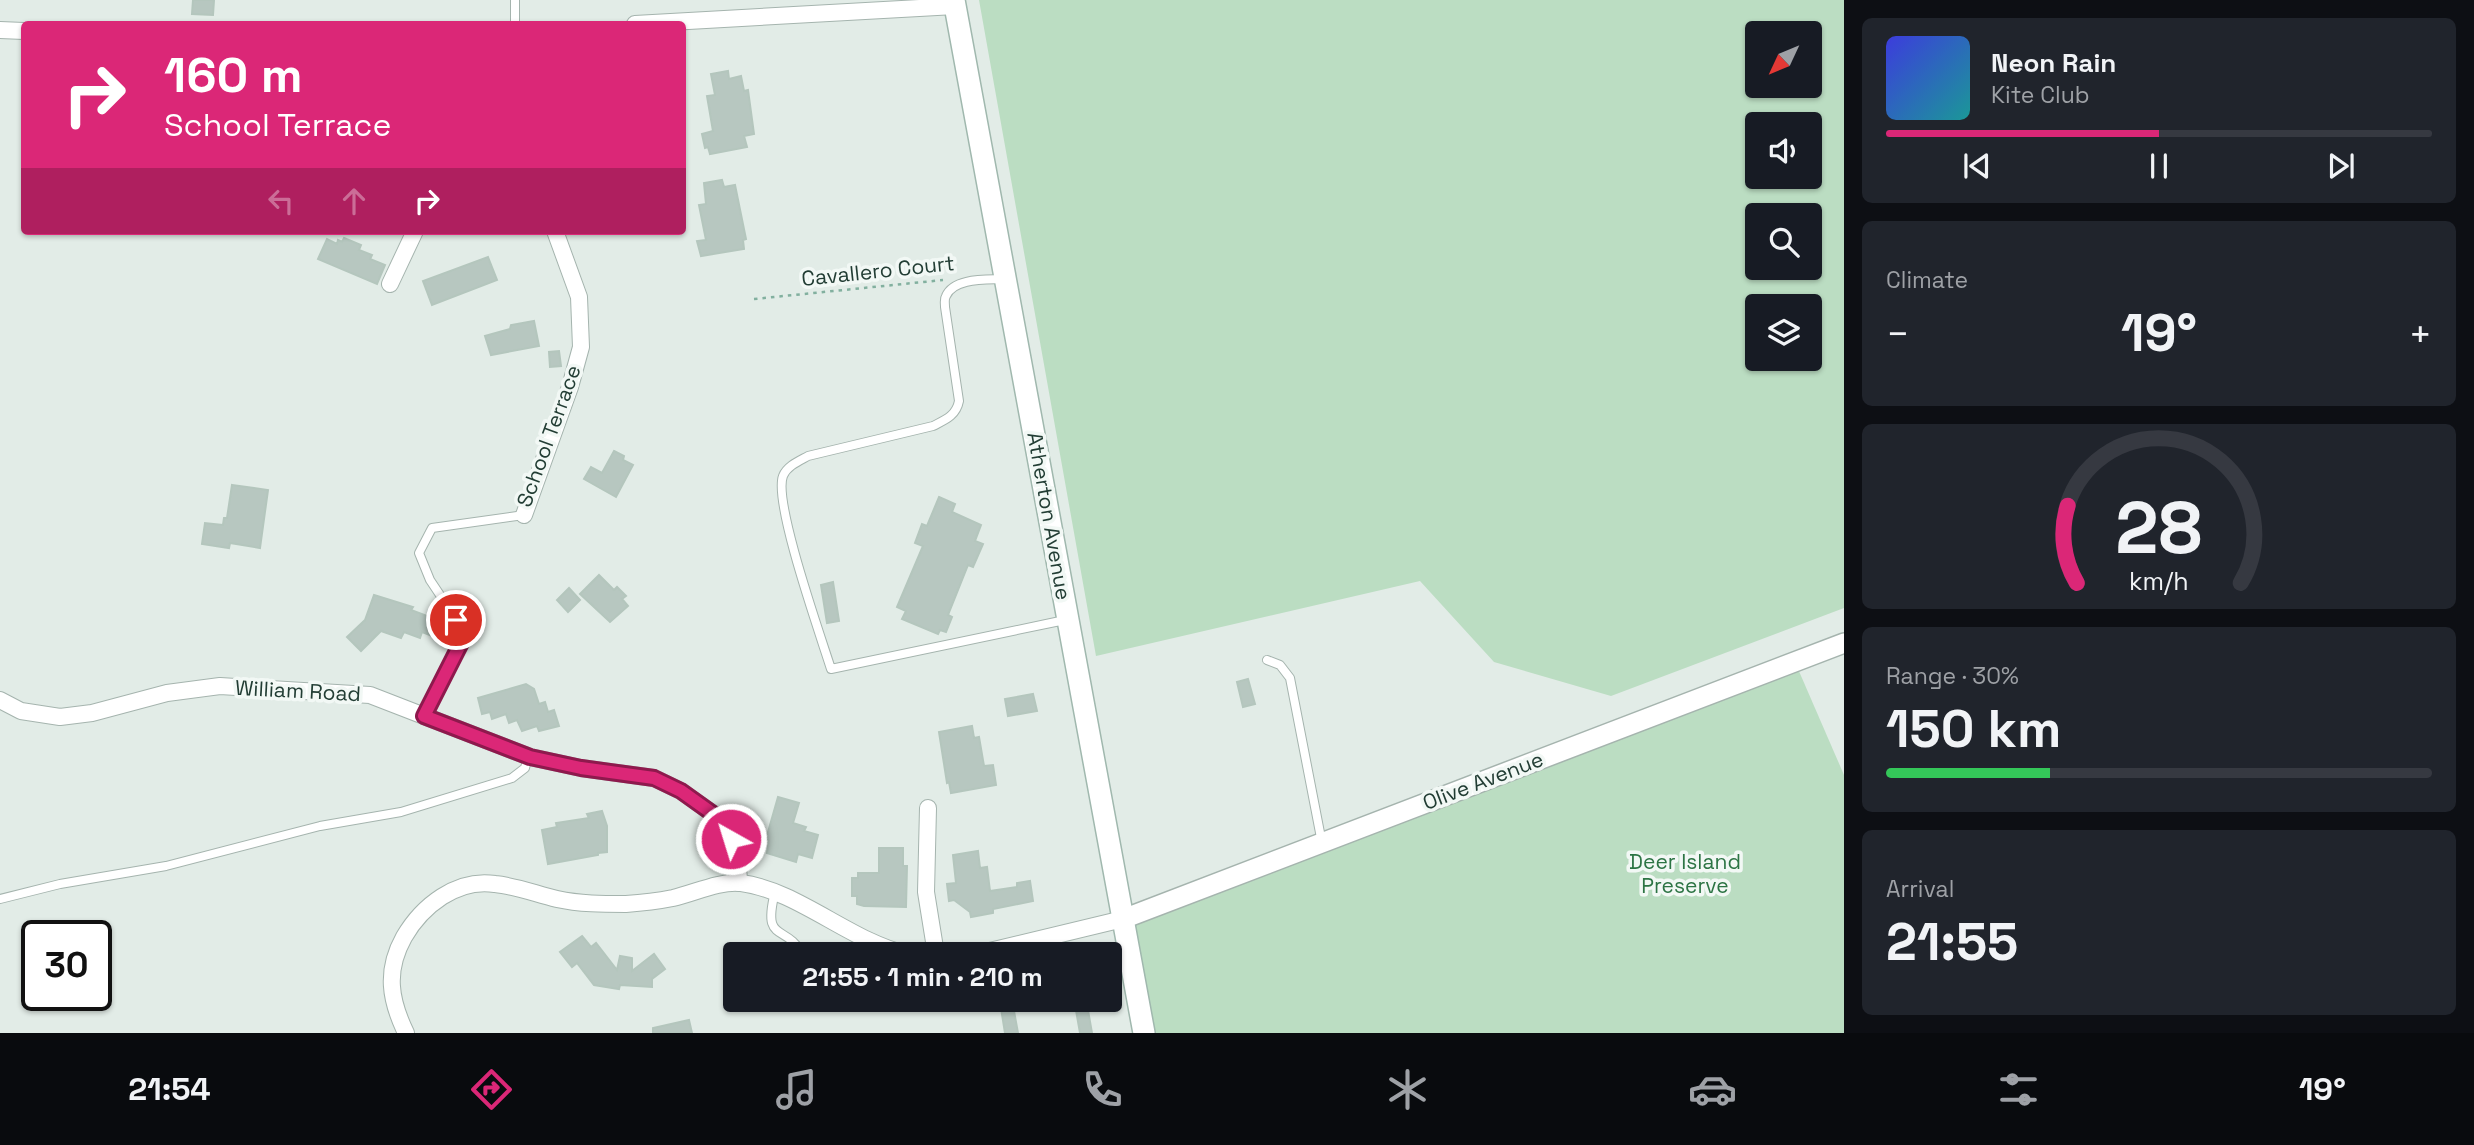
<!DOCTYPE html>
<html lang="en">
<head>
<meta charset="utf-8">
<style>
  body { margin:0; font-family:"Space Grotesk",sans-serif; background:#20242c; color:#f1f3f6; height:100vh; display:flex; flex-direction:column; font-size:26px; white-space:nowrap }
  * { box-sizing:border-box; margin:0 }
  p { font-size:23px; color:#9ea1a6 }
  .icon { flex:none; width:38px; height:38px; fill:none; stroke:currentColor; stroke-width:2; stroke-linecap:round; stroke-linejoin:round }
  .map { position:relative; flex:1; overflow:hidden }
  .details { display:flex; flex-direction:column; gap:18px; padding:18px; background:#0d0f14; width:630px }
  .details>* { flex:none }
  .hud { position:absolute; left:21px; top:21px; width:665px; height:214px; border-radius:7px; box-shadow:0 2px 5px #0004; background:#db2777; color:#fff; overflow:hidden }
  .needle { width:46px; rotate:226deg }
  .buttons { position:absolute; left:1745px; top:21px; display:grid; gap:14px }
  .buttons a { display:grid; place-items:center; width:77px; height:77px; border-radius:7px; background:#171b24; box-shadow:0 2px 5px #0004; font-size:35px }
  .speed { position:absolute; left:21px; top:920px; display:flex; gap:14px; font-size:35px; font-weight:700; text-align:center }
  .speed>* { display:grid; place-content:center; width:91px; height:91px; border-radius:50%; background:#171b24; box-shadow:0 2px 5px #0004; line-height:1 }
  .speed .limit { border:4px solid #111; border-radius:10px; background:#fff; color:#111 }
  .pin { position:absolute; display:grid; place-items:center; width:60px; height:60px; color:#fff; margin:-30px; border:4px solid #fff; border-radius:50%; box-shadow:0 2px 7px #0007 }
  .me { position:absolute; width:77px; margin:-38px; rotate:321deg; stroke-linejoin:round; filter:drop-shadow(0 0 5px #0008) }
  .turn { display:flex; align-items:center; gap:24px; height:147px; padding:0 28px; font-size:32px }
  .turn .icon { width:91px; height:91px; stroke-width:2.5 }
  .turn b { display:block; font-size:49px; line-height:60px }
  .lanes { display:flex; align-items:center; height:66px; padding:0 28px; background:#0003; justify-content:center; gap:35px; direction:ltr }
  .lanes .off { opacity:.35 }
  .big { font-size:52px; font-weight:700; line-height:1.1 }
  .details .card { flex:1; display:flex; flex-direction:column; justify-content:center; gap:10px; min-width:0; padding:0 24px; border-radius:10px; background:#20242c }
  .details .dial { align-items:center; gap:0 }
  .dial svg { height:182px; overflow:visible; fill:none; stroke:#363941; stroke-width:7; stroke-linecap:round; text-anchor:middle }
  .dial text { fill:#f1f3f6; stroke:none }
  .song { display:flex; align-items:center; gap:21px }
  .cover { width:84px; height:84px; border-radius:10px; background:linear-gradient(135deg,hsl(240 70% 55%),hsl(180 70% 35%)) }
  .played { height:7px; border-radius:4px; background:linear-gradient(90deg,#db2777 50%,#363941 50%) }
  .keys { display:flex; justify-content:space-around; direction:ltr }
  .heat { display:flex; justify-content:space-between; align-items:center; font-size:38px; direction:ltr }
  .charge { height:10px; border-radius:5px; background:linear-gradient(90deg,#34c759 30%,#363941 0) }
  .trip { position:absolute; left:723px; top:942px; width:399px; height:70px; border-radius:7px; background:#171b24; box-shadow:0 2px 5px #0004; font-weight:700; line-height:70px; text-align:center }
  .menu { display:flex; height:112px; justify-content:space-around; align-items:center; background:#090b0e; color:#9ea1a6 }
  .menu .icon { width:49px; height:49px }
  .menu .on { color:#db2777 }
  .menu b { font-size:32px; color:#f1f3f6 }
  main { display:flex; flex:1; min-height:0 }
  .map>svg:first-child { display:block }
</style>
</head>
<body>
<main>
<div class="map">
<svg width="1844" height="1033" viewBox="0 0 1844 1033">
  <rect width="100%" height="100%" fill="#e2ece7"/>
  <g fill="#bbddc2" fill-rule="evenodd">
    <path d="M979,0H1844V608L1611,696L1494,662L1420,581L1096,656ZM1757,33H1810V86H1757ZM1757,124H1810V177H1757ZM1757,215H1810V268H1757ZM1757,306H1810V359H1757Z"/>
    <path d="M1795,662L1844,775V1033H1144L1123,919Z"/>
  </g>
  <g fill="#b7c7c0" stroke="#b4c6bd" stroke-width="2">
    <path d="M193,0H214L213,15L192,14Z"/>
    <path d="M728,71L729,79L741,76L744,91L748,90L754,134L744,136L747,147L710,154L708,147L705,148L702,134L713,131L707,96L715,95L711,74Z"/>
    <path d="M722,180L724,187L735,185L746,239L743,240L744,249L701,256L697,241L706,240L699,205L706,204L704,183Z"/>
    <path d="M344,238L361,245L359,250L372,255L370,259L385,265L377,284L318,259L327,239L337,244L338,240L342,242Z"/>
    <path d="M488,257L497,280L432,305L423,281Z"/>
    <path d="M534,321L539,346L491,355L485,336L510,329L511,325Z"/>
    <path d="M559,351L561,366L550,367L549,352Z"/>
    <path d="M614,451L624,456L623,460L633,465L616,497L584,479L591,467L602,473Z"/>
    <path d="M232,485L268,490L260,548L230,543L229,548L202,544L205,523L223,525L224,518H227Z"/>
    <path d="M939,497L955,504L952,512L981,525L975,541L983,544L973,567L968,565L948,615L952,617L946,632L940,630L938,634L902,619L906,611L897,607L923,546L915,543L922,524L927,526Z"/>
    <path d="M599,575L614,590L617,587L626,596L622,599L628,606L610,622L580,594Z"/>
    <path d="M833,582L839,621L827,623L821,585Z"/>
    <path d="M569,588L580,600L568,612L557,600Z"/>
    <path d="M374,595L413,607L411,610L430,617L428,623L452,632L448,642L422,632L420,638L404,632L401,638L381,631L361,651L347,637L365,620Z"/>
    <path d="M1248,679L1255,704L1243,707L1237,682Z"/>
    <path d="M526,684L534,689L539,704L545,702L548,712L554,710L559,726L539,731L537,726L522,731L517,720L509,723L506,714L492,719L490,712L482,714L478,698Z"/>
    <path d="M1033,694L1037,711L1008,716L1005,699Z"/>
    <path d="M972,726L974,738L979,737L984,766L993,765L996,785L951,793L949,782L947,783L939,732Z"/>
    <path d="M778,797L799,803L793,823L806,827L804,831L818,835L812,858L798,854L796,862L767,853L769,840L766,839Z"/>
    <path d="M602,811L607,826V852L598,853V855L548,864L542,830L557,827L556,823L589,818L587,814Z"/>
    <path d="M879,848H903V866H907L906,907L864,906L857,904V896H852V878H858V873H879Z"/>
    <path d="M978,851L980,868L987,867L990,891L1017,887V883L1030,881L1033,901L993,909V913L971,917L970,912L954,900L949,901L947,884L956,883L953,855Z"/>
    <path d="M582,936L591,947L596,943L617,970L620,956L632,958V971L654,954L665,969L652,979V987L620,985L619,989L594,985L577,963L572,967L560,952Z"/>
    <path d="M1074,999H1086L1092,1033H1080Z"/>
    <path d="M1012,1000L1018,1033H1005L1000,1002Z"/>
    <path d="M689,1020L692,1033H653V1028Z"/>
  </g>
  <g fill="none" stroke-linecap="round" stroke-linejoin="round">
    <g stroke="#a5b4ae" stroke-width="10">
      <g id="service">
        <path d="M515,0V24"/>
        <path d="M1004,279C988,280 954,277 946,296C944,299 945,303 945,307L959,401C956,416 945,420 933,426L808,456C799,461 787,466 783,476C773,502 821,637 831,669L1065,620"/>
        <path d="M1267,660L1280,665L1290,678L1322,843"/>
        <path d="M424,716L462,641L456,619L430,580L419,553L432,528L524,515"/>
        <path d="M775,892C762,944 785,923 803,954"/>
        <path d="M0,899L60,884L166,866L320,826L401,812L512,778L525,768L528,756"/>
      </g>
    </g>
    <g stroke="#a5b4ae" stroke-width="18">
      <g id="minor">
        <path d="M635,24L955,6"/>
        <path d="M0,30L24,31"/>
        <path d="M390,284L415,231"/>
        <path d="M524,515L570,387L581,347L579,297L555,231"/>
        <path d="M0,700L21,711L60,717L92,713L167,693L220,686L370,695L530,757L581,768L654,778L681,791L716,816L731,839L738,863L739,883"/>
        <path d="M928,808L926,892L936,954"/>
        <path d="M977,954L1123,919"/>
        <path d="M406,1033C390,1000 385,971 404,937C422,906 457,878 495,884C516,886 536,894 557,899C580,904 603,904 626,904C641,903 658,901 673,898C695,893 718,881 741,883C797,890 850,941 906,954"/>
      </g>
    </g>
    <g stroke="#a5b4ae" stroke-width="22">
      <path id="tertiary" d="M1123,919L1844,643"/>
    </g>
    <g stroke="#a0b8ae" stroke-width="24">
      <path id="secondary" d="M954,0L1144,1033"/>
    </g>
    <path stroke="#82b09f" stroke-width="2.5" stroke-dasharray="3.5 5" stroke-linecap="butt" d="M754,299L943,280"/>
    <use href="#service" stroke="#fff" stroke-width="8"/>
    <use href="#minor" stroke="#fff" stroke-width="16"/>
    <use href="#tertiary" stroke="#fff" stroke-width="19"/>
    <use href="#secondary" stroke="#fff" stroke-width="21"/>
  </g>
  <g fill="none" stroke-linecap="round" stroke-linejoin="round">
    <g stroke="#8e194d" stroke-width="18">
      <path id="route" d="M456,620L462,641L424,716L530,757L581,768L654,778L681,791L716,816L731,839"/>
    </g>
    <use href="#route" stroke="#db2777" stroke-width="12"/>
  </g>
  <g text-anchor="middle" stroke-width="7" stroke-linejoin="round" paint-order="stroke">
    <g font-size="21" fill="#223d34" stroke="#f2f8f5">
      <text transform="translate(878 271) rotate(-6)" y="7">Cavallero Court</text>
      <text transform="translate(549 436) rotate(-70)" y="7">School Terrace</text>
      <text transform="translate(1049 516) rotate(80)" y="7">Atherton Avenue</text>
      <text transform="translate(298 691) rotate(3)" y="7">William Road</text>
      <text transform="translate(1483 781) rotate(-21)" y="7">Olive Avenue</text>
    </g>
    <g font-size="21" fill="#2c7444" stroke="#f2f8f5">
      <text x="1685" y="869">Deer Island<tspan x="1685" dy="24">Preserve</tspan></text>
    </g>
  </g>
</svg>
<div class="buttons">
<a><svg class="needle" viewBox="-14 -14 28 28"><path d="M0-13l5 13h-10z" fill="#e53935"/><path d="M0 13l5-13h-10z" fill="#9ea1a6"/></svg></a>
<a><svg class="icon" aria-label="sound" viewBox="0 0 24 24"><path d="M4 9h4l5-4v14l-5-4H4zM17 9q2 3 0 6"/></svg></a>
<a><svg class="icon" aria-label="search" viewBox="0 0 24 24"><circle cx="10" cy="10" r="6"/><path d="M15 15l6 6"/></svg></a>
<a><svg class="icon" aria-label="layers" viewBox="0 0 24 24"><path d="M12 4l9 5-9 5-9-5zM3 14l9 5 9-5"/></svg></a>
</div>
<div class="speed"><div class="limit">30</div></div>
<div class="pin" style="left:456px;top:620px;background:#d93025"><svg class="icon" aria-label="arrive" viewBox="0 0 24 24"><path d="M6 21V4h12l-3 4 3 4H6"/></svg></div>
<svg class="me" style="left:731px;top:839px" viewBox="-20 -20 40 40"><circle r="17" fill="#db2777" stroke="#fff" stroke-width="3"/><path d="M0-11L8 9 0 5-8 9z" fill="#fff"/></svg>
<div class="trip">21:55 · 1 min · 210 m</div>
<div class="hud">
<div class="turn"><svg class="icon" aria-label="right" viewBox="0 0 24 24"><path d="M7 20v-9h11M14 6l5 5-5 5"/></svg><div><b>160 m</b>School Terrace</div></div>
<div class="lanes"><svg class="icon off" aria-label="left" viewBox="0 0 24 24"><path d="M17 20v-9H6M10 6l-5 5 5 5"/></svg><svg class="icon off" aria-label="ahead" viewBox="0 0 24 24"><path d="M12 20V5M6 11l6-6 6 6"/></svg><svg class="icon" aria-label="right" viewBox="0 0 24 24"><path d="M7 20v-9h11M14 6l5 5-5 5"/></svg></div>
</div>
</div>
<section class="details">
<div class="card">
<div class="song"><i class="cover"></i><div><b>Neon Rain</b><p>Kite Club</p></div></div>
<div class="played"></div>
<div class="keys"><svg class="icon" aria-label="previous" viewBox="0 0 24 24"><path d="M18 5L8 12l10 7zM5 5v14"/></svg><svg class="icon" aria-label="pause" viewBox="0 0 24 24"><path d="M8 5v14M16 5v14"/></svg><svg class="icon" aria-label="next" viewBox="0 0 24 24"><path d="M6 5l10 7-10 7zM19 5v14"/></svg></div>
</div>
<div class="card"><p>Climate</p>
<div class="heat"><a>−</a><b class="big">19°</b><a>+</a></div>
</div>
<div class="card dial"><svg viewBox="0 0 100 80">
<path d="M14 69A42 42 0 1 1 86 69"/>
<path d="M14 69A42 42 0 0 1 10 35" stroke="#db2777"/>
<text x="50" y="56" font-size="32" font-weight="700">28</text>
<text x="50" y="72" font-size="11">km/h</text>
</svg></div>
<div class="card"><p>Range · 30%</p><b class="big">150 km</b><div class="charge"></div></div>
<div class="card"><p>Arrival</p><b class="big">21:55</b></div>
</section>
</main>
<nav class="menu">
<b>21:54</b>
<svg class="icon on" aria-label="directions" viewBox="0 0 24 24"><path d="M12 3l9 9-9 9-9-9zM9 14v-3h6M13 9l2 2-2 2"/></svg>
<svg class="icon" aria-label="music" viewBox="0 0 24 24"><path d="M9 18V5l10-2v13"/><circle cx="6" cy="18" r="3"/><circle cx="16" cy="16" r="3"/></svg>
<svg class="icon" aria-label="phone" viewBox="0 0 24 24"><path d="M5 4h4l2 5-3 2q2 4 5 5l2-3 5 2v4C11 20 4 13 5 4z"/></svg>
<svg class="icon" aria-label="climate" viewBox="0 0 24 24"><path d="M12 3v18M4 7l16 10M4 17L20 7"/></svg>
<svg class="icon" aria-label="car" viewBox="0 0 24 24"><path d="M5 17H2v-5l4-1 3-4h7l3 4 3 1v5h-3M9 17h6M6 11h13"/><circle cx="7" cy="17" r="2"/><circle cx="17" cy="17" r="2"/></svg>
<svg class="icon" aria-label="filters" viewBox="0 0 24 24"><path d="M4 7h16M4 17h16"/><circle cx="9" cy="7" r="2"/><circle cx="15" cy="17" r="2"/></svg>
<b>19°</b>
</nav>
</body>
</html>
